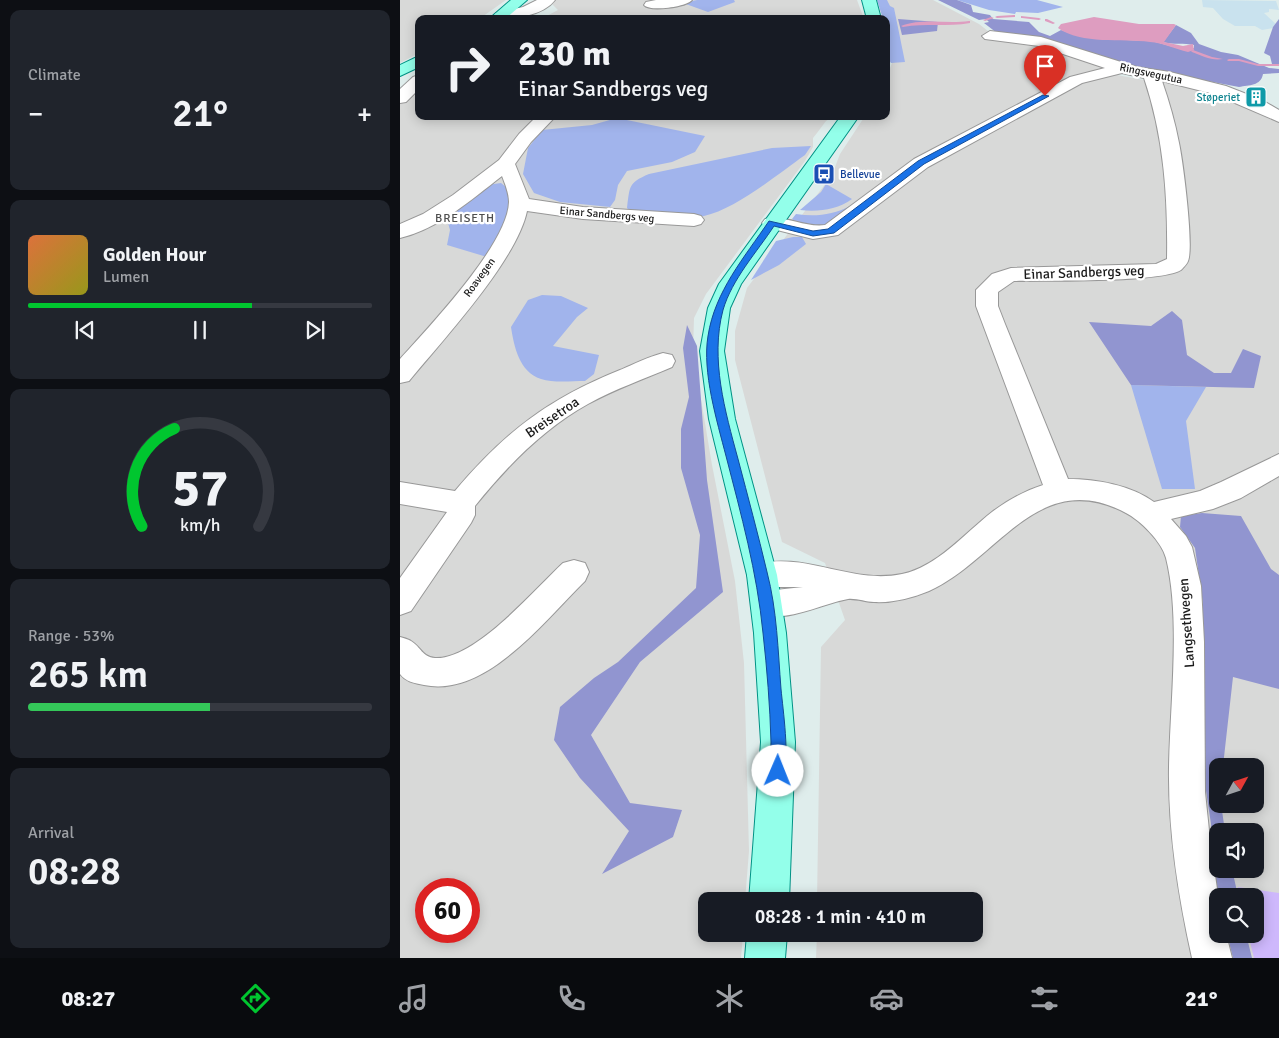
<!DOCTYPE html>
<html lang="en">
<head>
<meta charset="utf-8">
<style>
  body { margin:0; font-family:Signika,sans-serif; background:#20242c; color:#f1f3f6; height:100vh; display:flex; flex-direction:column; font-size:19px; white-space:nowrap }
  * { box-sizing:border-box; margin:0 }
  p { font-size:16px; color:#9ea1a6 }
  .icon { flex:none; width:28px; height:28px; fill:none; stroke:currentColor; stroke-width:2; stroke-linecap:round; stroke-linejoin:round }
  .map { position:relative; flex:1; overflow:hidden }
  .sheet { display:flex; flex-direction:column; gap:10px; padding:10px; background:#0d0f14; width:400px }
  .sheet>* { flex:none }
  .guide { position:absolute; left:15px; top:15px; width:475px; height:105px; border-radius:10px; box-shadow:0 2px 12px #0003; background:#171b24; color:#f1f3f6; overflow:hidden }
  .needle { width:32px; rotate:50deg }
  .buttons { position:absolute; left:809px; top:758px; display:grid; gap:10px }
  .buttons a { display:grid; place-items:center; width:55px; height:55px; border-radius:10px; background:#171b24; box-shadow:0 2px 12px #0003; font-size:25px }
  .speed { position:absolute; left:15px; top:878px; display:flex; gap:10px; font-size:25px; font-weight:700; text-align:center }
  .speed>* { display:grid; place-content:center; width:65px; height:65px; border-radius:50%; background:#171b24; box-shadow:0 2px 12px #0003; line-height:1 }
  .speed .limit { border:8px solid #d22; background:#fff; color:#111 }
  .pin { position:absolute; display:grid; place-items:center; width:42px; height:42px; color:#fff; margin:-51px -21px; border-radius:50% 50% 50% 0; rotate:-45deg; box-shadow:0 0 5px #0007 }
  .pin .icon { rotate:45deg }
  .me { position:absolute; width:55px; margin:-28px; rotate:1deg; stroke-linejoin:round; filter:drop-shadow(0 0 4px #0008) }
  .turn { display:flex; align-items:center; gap:18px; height:105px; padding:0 20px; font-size:22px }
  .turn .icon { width:65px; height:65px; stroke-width:2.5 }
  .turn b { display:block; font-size:35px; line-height:42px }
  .big { font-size:38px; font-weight:600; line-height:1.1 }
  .sheet .card { flex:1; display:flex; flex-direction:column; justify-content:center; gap:8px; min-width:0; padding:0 18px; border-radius:10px; background:#20242c }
  .sheet .dial { align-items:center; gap:0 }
  .dial svg { height:130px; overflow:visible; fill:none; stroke:#363941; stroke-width:7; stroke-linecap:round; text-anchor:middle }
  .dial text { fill:#f1f3f6; stroke:none }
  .song { display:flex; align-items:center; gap:15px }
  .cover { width:60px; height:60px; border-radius:8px; background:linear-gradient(135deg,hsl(20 70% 55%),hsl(60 70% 35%)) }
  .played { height:5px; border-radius:2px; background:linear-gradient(90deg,#00c62f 65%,#363941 65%) }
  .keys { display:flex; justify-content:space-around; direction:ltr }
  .heat { display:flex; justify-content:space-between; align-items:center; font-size:28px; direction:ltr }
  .charge { height:8px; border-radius:4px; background:linear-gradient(90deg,#34c759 53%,#363941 0) }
  .trip { position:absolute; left:298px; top:892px; width:285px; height:50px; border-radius:10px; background:#171b24; box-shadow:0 2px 12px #0003; font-weight:600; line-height:50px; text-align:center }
  .tab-bar { display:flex; height:80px; justify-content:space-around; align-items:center; background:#090b0e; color:#9ea1a6 }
  .tab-bar .icon { width:35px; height:35px }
  .tab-bar .current { color:#00c62f }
  .tab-bar b { font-size:22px; color:#f1f3f6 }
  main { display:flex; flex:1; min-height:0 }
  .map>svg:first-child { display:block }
</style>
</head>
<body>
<main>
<section class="sheet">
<div class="card"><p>Climate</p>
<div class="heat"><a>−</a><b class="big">21°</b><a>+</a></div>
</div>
<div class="card">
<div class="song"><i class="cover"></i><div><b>Golden Hour</b><p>Lumen</p></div></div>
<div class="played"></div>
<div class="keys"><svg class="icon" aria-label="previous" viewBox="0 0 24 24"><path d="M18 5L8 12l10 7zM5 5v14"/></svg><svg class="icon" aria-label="pause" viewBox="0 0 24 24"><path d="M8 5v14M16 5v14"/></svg><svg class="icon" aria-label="next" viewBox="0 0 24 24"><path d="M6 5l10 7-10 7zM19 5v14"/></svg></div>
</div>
<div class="card dial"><svg viewBox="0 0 100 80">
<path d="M14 69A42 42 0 1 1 86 69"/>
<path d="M14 69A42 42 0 0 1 34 9" stroke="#00c62f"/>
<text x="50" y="56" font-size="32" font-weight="700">57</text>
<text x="50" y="72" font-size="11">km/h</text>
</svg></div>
<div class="card"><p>Range · 53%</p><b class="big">265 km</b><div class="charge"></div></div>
<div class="card"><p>Arrival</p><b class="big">08:28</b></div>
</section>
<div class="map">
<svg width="879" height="958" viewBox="0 0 879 958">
  <rect width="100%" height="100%" fill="#dfedec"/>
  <g fill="#d8d9d8" fill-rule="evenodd">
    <path d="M0,0H106L79,19H19V53L0,63Z"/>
    <path d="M148,0H457L464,19H141L158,10Z"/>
    <path d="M482,0H533L579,24L598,39L628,42L709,65L717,75L744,80L766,79L802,87L879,120V958H416L417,934H574V901H417L421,647L445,620L425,563L382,542L335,360V331L347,288L432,175L440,154L465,116H486V78L494,58ZM818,766H855V804H818ZM818,831H855V869H818ZM818,896H855V934H818Z"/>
    <path d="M19,88V116H434L426,121L417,133L413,138V147L405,161L306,294L294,318L293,351L312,465L335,581L344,663L349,851L345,901H306V934H343L341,958H0V102ZM26,889H69V931H26Z"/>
  </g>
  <path fill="#c9e2ee" d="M802,0L876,1L879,10L869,9V12L864,13L879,27L862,30L855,26H835L823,19L813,8L803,7Z"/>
  <g fill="#a1b4ec">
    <path d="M297,0H334L335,2L308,12L283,3Z"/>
    <path d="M477,0H487L490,6L494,8L505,62L491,63L489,60L486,19H483Z"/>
    <path d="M557,0H637L663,7L638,13L616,12L615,14L589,10Z"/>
    <path d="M217,118L305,136L295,152L272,162L227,171L218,185L215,200L210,207L160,202L134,193L123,174L128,148L142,130L192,125Z"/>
    <path d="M411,146L405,155C378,174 336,209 304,216C281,221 255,215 232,213L227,208C230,186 228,183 249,174L372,148Z"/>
    <path d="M101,183L107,188C114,213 99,235 87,257L47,245L50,230L46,216L87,185Z"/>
    <path d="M426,184L452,199C437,210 418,212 400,210L421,192Z"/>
    <path d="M450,206H453C434,221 417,237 392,219L396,214C415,217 433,215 450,206Z"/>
    <path d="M393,237H402L406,244L379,265L351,280L376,241Z"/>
    <path d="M142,295L161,296L188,308L177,317L153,346L199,355L194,374L185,381C171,381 153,383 141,379C119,372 114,346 111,327L128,300Z"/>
    <path d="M731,385L806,387L786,421L795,489H762Z"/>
  </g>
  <g fill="#9195d0">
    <path d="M538,0H557L571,5L573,12L590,15L593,19L629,22L639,32L650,36L661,30C690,41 719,39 749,41C766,43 777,51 794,48V45C784,43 774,45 763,42L776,25L791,33L799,44L821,52L838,55L869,68L879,69V73L863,74C861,86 849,85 839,87L718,64L597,33L584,23L589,22L586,19L579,20Z"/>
    <path d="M498,19L538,22L537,31L502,35Z"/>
    <path d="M879,19V66L872,64L870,56L864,53L873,27Z"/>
    <path d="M772,311L782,320L787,355L814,373H831L843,349L861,356L854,388L731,385L689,322L751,326Z"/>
    <path d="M287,325L297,346L307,480L323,592L240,662L191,735L230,803L282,810L273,837L202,874L229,831L180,778L154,740L160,707L194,678L218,662L296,588L300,535L281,468V429L289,397L283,348Z"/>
    <path d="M802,513L841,516L871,569L879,575V689L833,677L823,766H818V804H821L825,831H818V869H832L838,896H818L815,891L811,824L802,764L803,604L795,548L780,527L781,516Z"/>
    <path d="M827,934H846L852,958H833Z"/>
  </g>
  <path fill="#ceb8fc" d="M838,887L879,893V958H854L848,934H855V896H840Z"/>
  <path fill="#de9dc0" d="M694,17L739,24H774L776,25L764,42L783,46L793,44L794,50L788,52C775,49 763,43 750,42C721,38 682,45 658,28L661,24Z"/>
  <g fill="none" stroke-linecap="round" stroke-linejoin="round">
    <g fill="#de9dc0" fill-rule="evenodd">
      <path d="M614,15H615V17L597,18L595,17L597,16Z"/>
      <path d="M621,16L639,18L641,19L639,20L622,18H621Z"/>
      <path d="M591,17L594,18L585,21L583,20Z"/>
      <path d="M645,19H647L655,23L653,24L645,21Z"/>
      <path d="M569,21H570V23C548,27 525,23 503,27L501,26C521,18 547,24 569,21Z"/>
      <path d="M793,50L812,57L823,59C812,61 802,56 792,52L791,51Z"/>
      <path d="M829,59H839L858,64H879V66H858L839,61H828L827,60Z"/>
    </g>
    <g stroke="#989898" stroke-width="2">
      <g id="minor">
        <path d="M137,0H155C143,16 114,19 96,19L94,16L96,13L123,7Z"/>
        <path d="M256,0H292C286,7 250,12 244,5L246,2Z"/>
        <path d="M590,31L641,37L737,67L770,72L826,86L862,100L879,110V122L814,94L762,81C769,101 775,122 779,143C783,162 794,247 788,261C787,264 783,268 781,270C760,283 645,280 614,281L598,292V306L605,324L668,479C696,479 731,485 754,502L800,491L821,482L879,454V476L841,498L813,509L771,519L786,536L792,547L801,586L804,642L805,792L810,840L818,896V934H826L832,958H792C778,895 768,832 769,767C770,704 781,618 766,558C762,542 740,520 726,513C638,466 598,560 529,591C512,598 493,603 474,602C466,602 456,598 448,599C417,605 387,624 355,613L351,604L355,595L366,591L403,587H362L351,584L347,575L351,566C402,549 450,585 502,574C537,567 565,533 592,512C608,500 624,491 643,485L576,306V290L592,274L611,268L756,264L767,259C768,197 764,137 744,78L722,73L682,83L528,167L438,235L413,239L365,227L362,223L365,219C384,214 405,228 425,225L514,159L670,77L705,68L639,46L585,39L582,36Z"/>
        <path d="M19,75V89L6,102L0,103V89L13,77Z"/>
        <path d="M137,116H156L131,142L115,164L129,199L183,207L294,214L301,216L304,220L301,224L294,226L183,219L127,211C117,260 42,341 9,381L0,383V359C28,328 108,244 109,202C109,193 105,184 102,176C71,200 38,229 0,238V224L23,214L53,195L99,160L119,134Z"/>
        <path d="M263,353L272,355L275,361L272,367C244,379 215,389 188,404C143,429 107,466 75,506V515L71,523L11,611L0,615V578L47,512L0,504V482L55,491C105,432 148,399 220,370C234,364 248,357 263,353Z"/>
        <path d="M174,560L185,563L189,572L185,581C145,620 86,698 24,685C14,683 6,682 0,674V637C3,638 8,639 11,641C21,647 22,657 35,658C75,660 134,590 163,563Z"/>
      </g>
    </g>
    <g stroke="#009285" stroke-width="2">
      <g id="major">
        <path d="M111,0H127L105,19H89Z"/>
        <path d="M462,0H476L481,19H467Z"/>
        <path d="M19,56V67L0,76V65Z"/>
        <path d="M441,116H459L341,284L330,308L324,351L335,419L377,575L386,633L395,742L389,901H349L361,742L354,633L347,575L309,419L300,351L308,308L319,284Z"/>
        <path d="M347,934H387L385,958H345Z"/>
      </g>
    </g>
    <use href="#minor" fill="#fff" fill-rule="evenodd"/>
    <use href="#major" fill="#93ffea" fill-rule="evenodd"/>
  </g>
  <path fill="#1a73e8" stroke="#114b97" d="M643,95L649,96L524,164L434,233L413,236L374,226C357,252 332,279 323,310C310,359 325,411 338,459C348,497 358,534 367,572C377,610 378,651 381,689C383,710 390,758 383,776L378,778L372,776C368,766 371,753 371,742C370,706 367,669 363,633C357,572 341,514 326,456C317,421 302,372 308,336C315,291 344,258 369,221L413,231L428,229L518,161Z"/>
  <defs>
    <g id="building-square" transform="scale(1.125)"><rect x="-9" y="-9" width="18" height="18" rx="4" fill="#0f9aa8" stroke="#fff"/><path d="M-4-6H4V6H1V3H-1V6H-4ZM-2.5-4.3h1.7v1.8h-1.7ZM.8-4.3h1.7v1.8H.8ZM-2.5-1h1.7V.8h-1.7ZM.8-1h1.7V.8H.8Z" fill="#fff"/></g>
    <g id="bus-square" transform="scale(1.125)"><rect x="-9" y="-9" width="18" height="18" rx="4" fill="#1a4fb4" stroke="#fff"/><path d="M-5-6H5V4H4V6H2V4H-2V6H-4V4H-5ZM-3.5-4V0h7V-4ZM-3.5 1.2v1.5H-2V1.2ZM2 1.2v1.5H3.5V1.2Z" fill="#fff"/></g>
  </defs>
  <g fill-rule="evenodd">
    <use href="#building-square" x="856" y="97"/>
    <use href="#bus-square" x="424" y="174"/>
  </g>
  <g text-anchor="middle" stroke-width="4.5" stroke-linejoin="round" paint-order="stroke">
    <g font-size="11" fill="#1b1b1b" stroke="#fff">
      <text transform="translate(751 73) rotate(12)" y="4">Ringsvegutua</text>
      <text transform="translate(207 214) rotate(5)" y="4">Einar Sandbergs veg</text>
      <text transform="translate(79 277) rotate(-54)" y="4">Roavegen</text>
    </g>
    <g font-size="11" fill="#0d838f" stroke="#fff" text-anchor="end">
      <text x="840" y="101">Støperiet</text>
    </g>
    <g font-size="11" fill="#164399" stroke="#fff" text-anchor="start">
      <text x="440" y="178">Bellevue</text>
    </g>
    <g font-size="12" letter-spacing="1" fill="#4e4e4e" stroke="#fff">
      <text x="65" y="222">BREISETH</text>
    </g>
    <g font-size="14" fill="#1b1b1b" stroke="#fff">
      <text transform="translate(684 272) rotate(-2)" y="5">Einar Sandbergs veg</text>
      <text transform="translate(152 417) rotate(-34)" y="5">Breisetroa</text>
      <text transform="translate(786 623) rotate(-94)" y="5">Langsethvegen</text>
    </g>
  </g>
</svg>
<div class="buttons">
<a><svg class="needle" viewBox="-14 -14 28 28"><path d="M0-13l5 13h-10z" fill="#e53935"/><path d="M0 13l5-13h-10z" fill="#9ea1a6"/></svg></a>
<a><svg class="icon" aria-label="sound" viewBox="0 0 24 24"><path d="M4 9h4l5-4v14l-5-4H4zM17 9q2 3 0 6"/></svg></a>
<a><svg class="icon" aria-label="search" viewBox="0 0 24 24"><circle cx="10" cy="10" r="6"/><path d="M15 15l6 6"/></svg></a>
</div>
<div class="speed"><div class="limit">60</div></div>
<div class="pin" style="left:645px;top:96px;background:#d93025"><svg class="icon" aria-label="arrive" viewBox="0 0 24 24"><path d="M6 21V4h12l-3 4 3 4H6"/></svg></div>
<svg class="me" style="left:378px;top:771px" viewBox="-20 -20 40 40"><circle r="19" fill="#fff"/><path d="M0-13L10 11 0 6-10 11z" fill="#1a73e8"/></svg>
<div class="trip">08:28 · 1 min · 410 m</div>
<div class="guide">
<div class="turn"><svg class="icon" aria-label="right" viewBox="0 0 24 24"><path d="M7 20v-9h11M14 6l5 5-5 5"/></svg><div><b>230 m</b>Einar Sandbergs veg</div></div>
</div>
</div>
</main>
<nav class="tab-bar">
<b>08:27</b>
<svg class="icon current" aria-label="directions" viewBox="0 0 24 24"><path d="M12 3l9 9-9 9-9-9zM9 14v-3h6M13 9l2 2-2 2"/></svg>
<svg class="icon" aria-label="music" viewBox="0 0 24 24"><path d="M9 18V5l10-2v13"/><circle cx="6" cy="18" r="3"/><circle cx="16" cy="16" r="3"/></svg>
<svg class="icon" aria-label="phone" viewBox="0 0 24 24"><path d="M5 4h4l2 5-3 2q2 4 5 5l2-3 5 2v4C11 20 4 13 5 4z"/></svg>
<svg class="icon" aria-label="climate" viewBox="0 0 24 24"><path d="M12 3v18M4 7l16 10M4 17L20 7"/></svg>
<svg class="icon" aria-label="car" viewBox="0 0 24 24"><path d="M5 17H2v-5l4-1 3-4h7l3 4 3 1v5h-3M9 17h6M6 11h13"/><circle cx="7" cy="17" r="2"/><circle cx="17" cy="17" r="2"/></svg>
<svg class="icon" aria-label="filters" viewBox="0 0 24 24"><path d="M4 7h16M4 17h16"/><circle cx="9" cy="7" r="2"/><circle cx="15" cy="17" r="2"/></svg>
<b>21°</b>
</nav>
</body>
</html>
